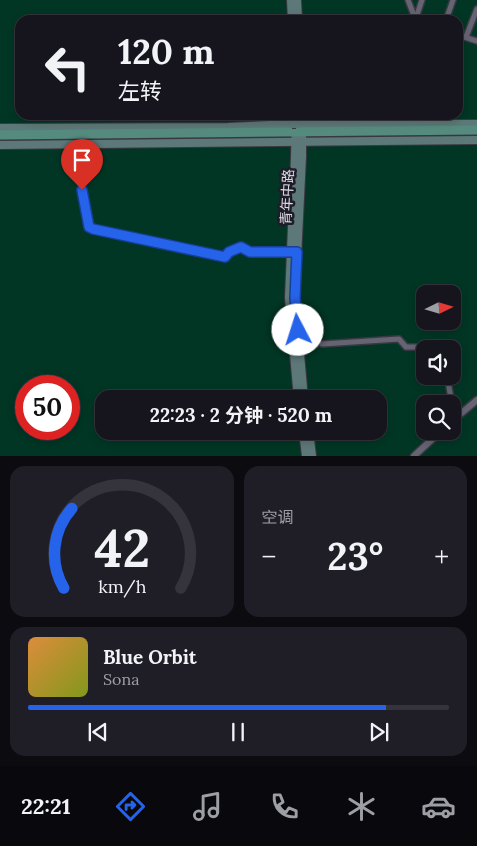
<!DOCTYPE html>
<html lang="zh">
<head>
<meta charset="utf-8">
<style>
  body { margin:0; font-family:Lora,"Noto Sans SC",serif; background:#1f1e27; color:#f1f3f6; height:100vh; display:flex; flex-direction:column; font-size:19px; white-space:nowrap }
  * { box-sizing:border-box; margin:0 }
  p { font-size:16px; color:#9e9fa4 }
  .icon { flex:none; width:28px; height:28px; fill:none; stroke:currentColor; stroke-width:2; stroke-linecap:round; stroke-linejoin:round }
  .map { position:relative; height:456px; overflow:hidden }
  .drawer { display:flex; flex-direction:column; gap:10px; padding:10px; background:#0c0c10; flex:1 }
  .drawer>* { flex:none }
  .top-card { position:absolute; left:15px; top:15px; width:448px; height:105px; border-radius:15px; box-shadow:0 2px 8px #0003,0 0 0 1px #35343c; background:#16151e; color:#f1f3f6; overflow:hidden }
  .needle { width:32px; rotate:85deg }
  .fabs { position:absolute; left:416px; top:285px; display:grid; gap:10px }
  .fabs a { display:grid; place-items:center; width:45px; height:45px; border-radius:10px; background:#16151e; box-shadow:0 2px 8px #0003,0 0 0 1px #35343c; font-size:25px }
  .speed { position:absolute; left:15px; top:375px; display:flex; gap:10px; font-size:25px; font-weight:700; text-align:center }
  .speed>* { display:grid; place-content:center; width:65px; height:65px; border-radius:50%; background:#16151e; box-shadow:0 2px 8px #0003,0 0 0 1px #35343c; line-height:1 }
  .speed .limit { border:8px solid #d22; background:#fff; color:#111 }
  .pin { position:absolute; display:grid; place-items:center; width:42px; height:42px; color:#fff; margin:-51px -21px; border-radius:50% 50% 50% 0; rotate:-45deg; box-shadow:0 0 5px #0007 }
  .pin .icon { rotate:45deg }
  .me { position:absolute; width:55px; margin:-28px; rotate:355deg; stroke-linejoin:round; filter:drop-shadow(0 0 4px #0008) }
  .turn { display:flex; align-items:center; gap:18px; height:105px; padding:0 20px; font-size:22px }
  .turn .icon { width:65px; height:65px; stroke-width:2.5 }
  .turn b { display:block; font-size:35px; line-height:42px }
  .big { font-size:38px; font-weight:700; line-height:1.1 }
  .drawer .widget { flex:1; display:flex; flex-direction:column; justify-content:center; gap:8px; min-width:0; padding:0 18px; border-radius:15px; background:#1f1e27 }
  .drawer .dial { align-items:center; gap:0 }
  .dial svg { height:130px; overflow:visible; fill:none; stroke:#35343c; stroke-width:7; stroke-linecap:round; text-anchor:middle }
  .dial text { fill:#f1f3f6; stroke:none }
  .song { display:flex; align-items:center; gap:15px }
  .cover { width:60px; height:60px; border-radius:8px; background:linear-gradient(135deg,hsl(30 70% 55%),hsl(70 70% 35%)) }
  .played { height:5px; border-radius:2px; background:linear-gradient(90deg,#2563eb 85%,#35343c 85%) }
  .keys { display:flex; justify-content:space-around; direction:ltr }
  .heat { display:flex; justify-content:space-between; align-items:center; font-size:28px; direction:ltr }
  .drawer .tiles { flex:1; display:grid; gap:10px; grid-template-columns:1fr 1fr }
  .widget:last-child { grid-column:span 2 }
  .trip { position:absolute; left:95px; top:390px; width:292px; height:50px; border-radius:15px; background:#16151e; box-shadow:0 2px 8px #0003,0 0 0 1px #35343c; font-weight:700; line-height:50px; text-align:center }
  .menu { display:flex; height:80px; justify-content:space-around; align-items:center; background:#09080c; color:#9e9fa4 }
  .menu .icon { width:35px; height:35px }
  .menu .on { color:#2563eb }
  .menu b { font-size:22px; color:#f1f3f6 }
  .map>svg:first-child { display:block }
</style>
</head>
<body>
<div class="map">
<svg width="477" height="456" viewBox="0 0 477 456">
  <rect width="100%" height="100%" fill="#1d1c28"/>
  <path fill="#013624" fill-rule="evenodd" d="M0,0H477V456H0ZM20,20H458V115H20ZM425,294H452V321H425ZM425,349H452V376H425ZM26,386H69V429H26ZM104,399H379V431H104ZM425,404H452V431H425Z"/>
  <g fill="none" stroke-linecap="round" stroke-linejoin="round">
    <path stroke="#393844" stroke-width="5" stroke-dasharray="5 2.5" stroke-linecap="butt" d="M299,346L322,344"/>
    <g stroke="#3a3942" stroke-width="8">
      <g id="minor">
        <path d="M408,0L413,13L412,20"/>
        <path d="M417,20L416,18L422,0"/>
        <path d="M446,20L453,0"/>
        <path d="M458,35L477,41"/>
        <path d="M466,37L477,9"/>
        <path d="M411,115V124"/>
        <path d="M76,144V153L89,227L93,229L225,257L229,252L241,247L250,252H294"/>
        <path d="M322,344L399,339L406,347H442V349"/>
        <path d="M447,376L452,404"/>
        <path d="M452,407L455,419"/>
      </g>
    </g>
    <g stroke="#3a3942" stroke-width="9">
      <g id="tertiary">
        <path d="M452,421L477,400"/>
        <path d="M414,456L441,431"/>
      </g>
    </g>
    <g stroke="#3a3942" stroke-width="10">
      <g id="secondary">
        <path d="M291,0L292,20"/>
        <path d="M297,0L298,20"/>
        <path d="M296,115L295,157L289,298L298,399"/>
        <path d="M302,115V157L295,298L304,399"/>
        <path d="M299,124H477"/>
        <path d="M0,128L228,127L292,124"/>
        <path d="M0,145L477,140"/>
        <path d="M303,431L306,456"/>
        <path d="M309,431L312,456"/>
      </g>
    </g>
    <g stroke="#3a3942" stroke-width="11">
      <path id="primary" d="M0,135L477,130"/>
    </g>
    <use href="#minor" stroke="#656473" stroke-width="5"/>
    <use href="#tertiary" stroke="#656473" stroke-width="6"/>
    <use href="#secondary" stroke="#5d7878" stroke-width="8"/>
    <use href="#primary" stroke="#558b7e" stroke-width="9"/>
    <g stroke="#3a3942" stroke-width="10" stroke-linecap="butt">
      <path id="secondary-bridge" d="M292,124H296"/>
    </g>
    <use href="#secondary-bridge" stroke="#5d7878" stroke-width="8"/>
  </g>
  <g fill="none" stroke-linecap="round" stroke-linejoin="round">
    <g stroke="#184099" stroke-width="12">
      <path id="route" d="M82,190L89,227L93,229L225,257L229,252L241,247L250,252H297L295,298L298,330"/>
    </g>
    <use href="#route" stroke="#2563eb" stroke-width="9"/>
  </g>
  <g text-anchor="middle" stroke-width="5" stroke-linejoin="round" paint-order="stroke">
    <g font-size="14" fill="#dadae2" stroke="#1d1c28">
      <text transform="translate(287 197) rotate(-87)" y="5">青年中路</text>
    </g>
  </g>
</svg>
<div class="fabs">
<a><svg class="needle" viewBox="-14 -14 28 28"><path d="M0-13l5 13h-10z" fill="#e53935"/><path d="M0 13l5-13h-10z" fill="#9e9fa4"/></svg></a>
<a><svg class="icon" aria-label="sound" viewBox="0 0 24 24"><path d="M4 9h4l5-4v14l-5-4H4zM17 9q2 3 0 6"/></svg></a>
<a><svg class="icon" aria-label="search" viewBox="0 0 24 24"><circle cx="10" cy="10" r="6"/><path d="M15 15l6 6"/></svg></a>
</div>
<div class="speed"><div class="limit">50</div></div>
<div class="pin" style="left:82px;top:190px;background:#d93025"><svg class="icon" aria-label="arrive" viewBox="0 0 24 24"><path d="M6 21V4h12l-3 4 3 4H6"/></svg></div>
<svg class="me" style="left:298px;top:330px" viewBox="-20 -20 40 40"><circle r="19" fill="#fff"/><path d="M0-13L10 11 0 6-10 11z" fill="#2563eb"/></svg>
<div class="trip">22:23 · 2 分钟 · 520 m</div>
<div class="top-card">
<div class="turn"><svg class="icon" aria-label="left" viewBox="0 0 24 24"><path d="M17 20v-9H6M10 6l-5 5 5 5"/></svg><div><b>120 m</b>左转</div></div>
</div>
</div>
<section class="drawer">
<div class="tiles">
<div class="widget dial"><svg viewBox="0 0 100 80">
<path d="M14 69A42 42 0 1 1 86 69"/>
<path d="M14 69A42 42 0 0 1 19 20" stroke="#2563eb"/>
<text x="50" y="56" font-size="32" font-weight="700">42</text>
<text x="50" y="72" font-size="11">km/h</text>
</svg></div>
<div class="widget"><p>空调</p>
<div class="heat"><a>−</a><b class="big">23°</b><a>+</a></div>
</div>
<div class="widget">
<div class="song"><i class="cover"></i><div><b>Blue Orbit</b><p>Sona</p></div></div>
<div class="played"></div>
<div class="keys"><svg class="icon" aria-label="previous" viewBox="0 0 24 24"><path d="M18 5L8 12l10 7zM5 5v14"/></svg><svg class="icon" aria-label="pause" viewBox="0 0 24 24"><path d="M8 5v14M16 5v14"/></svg><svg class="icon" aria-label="next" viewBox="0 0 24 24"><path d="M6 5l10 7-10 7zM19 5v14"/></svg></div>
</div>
</div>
</section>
<nav class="menu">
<b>22:21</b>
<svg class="icon on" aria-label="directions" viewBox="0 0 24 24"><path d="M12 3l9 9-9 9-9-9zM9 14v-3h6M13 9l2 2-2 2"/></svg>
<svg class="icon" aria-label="music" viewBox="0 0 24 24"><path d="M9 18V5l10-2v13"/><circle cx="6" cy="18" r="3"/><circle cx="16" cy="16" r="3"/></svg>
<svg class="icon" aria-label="phone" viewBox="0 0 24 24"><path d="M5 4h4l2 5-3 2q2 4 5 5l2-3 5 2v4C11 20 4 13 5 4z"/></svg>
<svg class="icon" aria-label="climate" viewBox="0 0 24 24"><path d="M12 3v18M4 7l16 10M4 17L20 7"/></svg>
<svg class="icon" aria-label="car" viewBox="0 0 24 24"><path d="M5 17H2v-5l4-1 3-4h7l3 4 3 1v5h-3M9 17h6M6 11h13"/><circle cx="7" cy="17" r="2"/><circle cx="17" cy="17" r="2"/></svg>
</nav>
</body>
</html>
